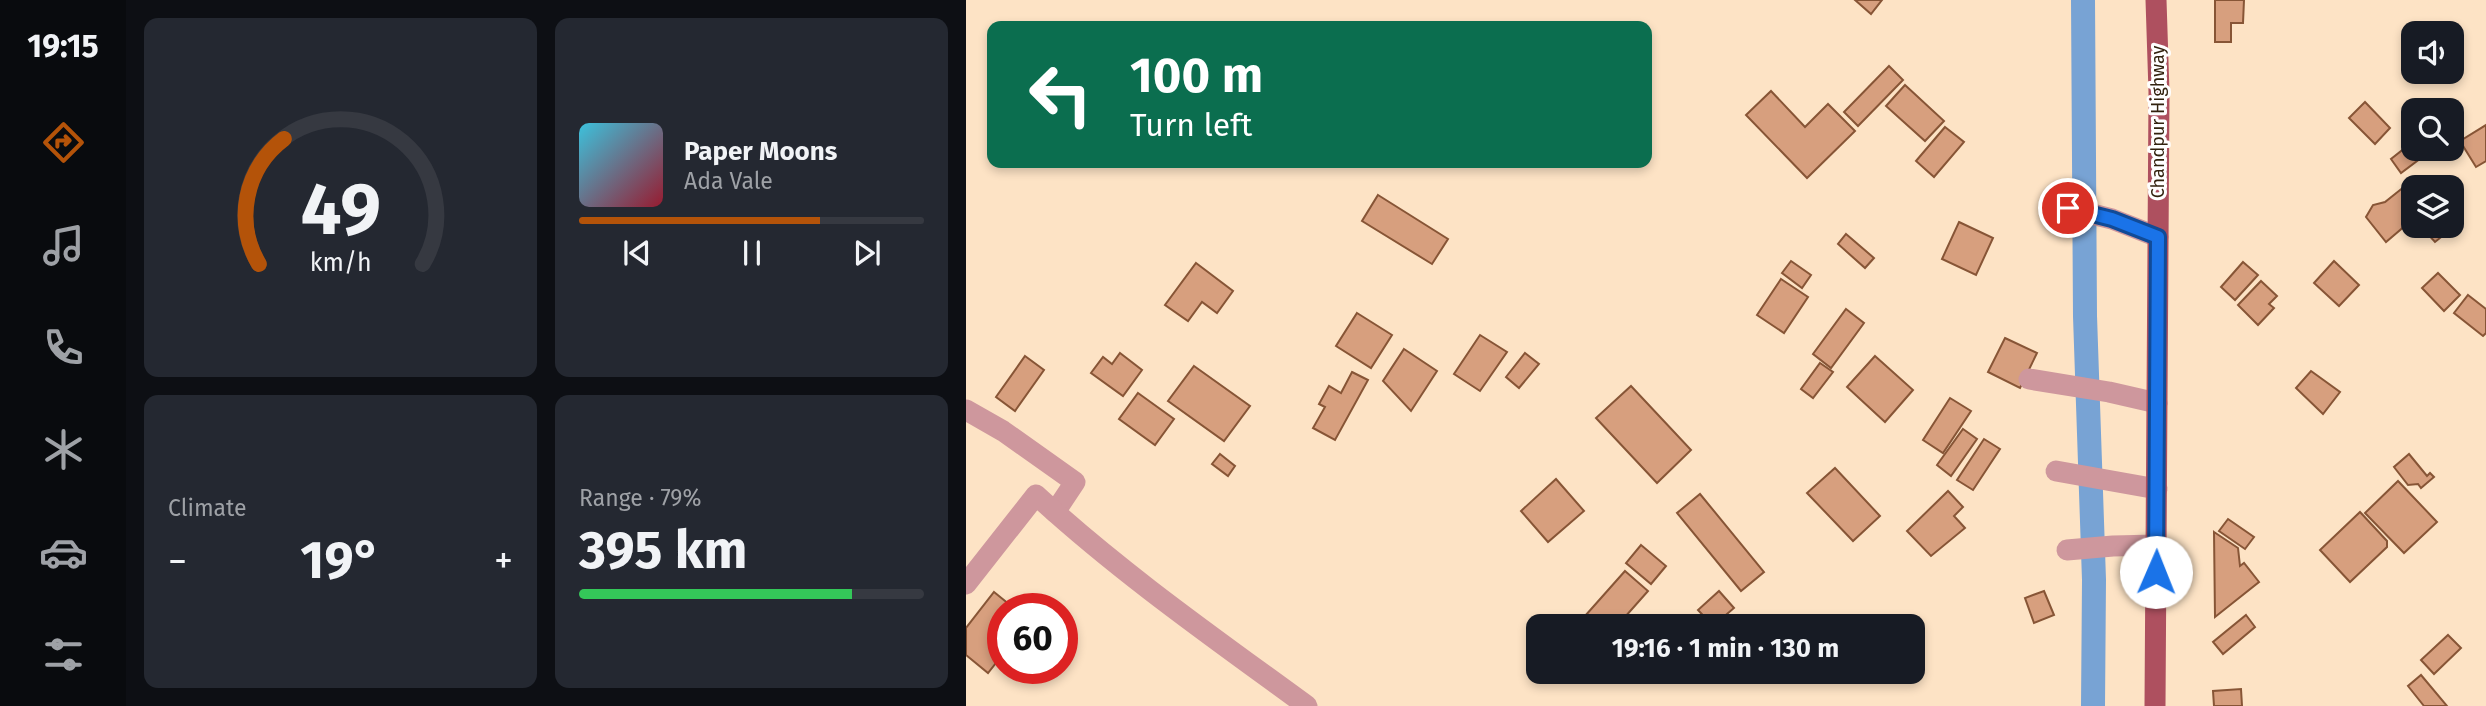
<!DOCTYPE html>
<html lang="en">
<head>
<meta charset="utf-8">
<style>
  body { margin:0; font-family:"Fira Sans",sans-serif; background:#242831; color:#f1f3f6; height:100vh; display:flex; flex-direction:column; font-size:26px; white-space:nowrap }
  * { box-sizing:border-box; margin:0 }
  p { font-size:23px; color:#9ea1a6 }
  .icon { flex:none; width:38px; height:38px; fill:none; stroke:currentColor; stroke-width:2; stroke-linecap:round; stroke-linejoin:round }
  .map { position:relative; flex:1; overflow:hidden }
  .side { display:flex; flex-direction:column; gap:18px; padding:18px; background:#0d0f14; width:840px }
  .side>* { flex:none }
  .guide { position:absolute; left:21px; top:21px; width:665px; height:147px; border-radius:14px; box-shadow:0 4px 10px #0003; background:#0b6e4f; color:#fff; overflow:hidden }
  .controls { position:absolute; left:1435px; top:21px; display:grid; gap:14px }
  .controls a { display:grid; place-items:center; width:63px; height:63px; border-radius:14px; background:#171b24; box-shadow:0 4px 10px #0003; font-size:35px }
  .speed { position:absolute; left:21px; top:593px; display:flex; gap:14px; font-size:35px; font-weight:700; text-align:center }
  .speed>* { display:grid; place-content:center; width:91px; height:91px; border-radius:50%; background:#171b24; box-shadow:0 4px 10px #0003; line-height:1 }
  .speed .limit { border:10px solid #d22; background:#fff; color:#111 }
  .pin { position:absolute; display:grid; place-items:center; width:60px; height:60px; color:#fff; margin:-30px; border:4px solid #fff; border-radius:50%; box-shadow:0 2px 7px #0007 }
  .me { position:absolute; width:77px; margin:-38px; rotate:1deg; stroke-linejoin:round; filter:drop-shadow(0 0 5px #0008) }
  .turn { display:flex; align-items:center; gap:24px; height:147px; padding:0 28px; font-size:32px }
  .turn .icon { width:91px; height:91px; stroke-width:2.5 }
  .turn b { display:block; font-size:49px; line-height:60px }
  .big { font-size:52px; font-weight:700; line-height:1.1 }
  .side .card { flex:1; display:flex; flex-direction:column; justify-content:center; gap:10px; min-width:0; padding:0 24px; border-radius:14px; background:#242831 }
  .side .dial { align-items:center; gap:0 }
  .dial svg { height:182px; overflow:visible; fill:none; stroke:#363941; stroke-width:7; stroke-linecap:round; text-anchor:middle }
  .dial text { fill:#f1f3f6; stroke:none }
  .song { display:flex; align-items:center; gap:21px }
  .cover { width:84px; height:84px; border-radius:10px; background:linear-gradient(135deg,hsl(190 70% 55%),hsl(350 70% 35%)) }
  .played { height:7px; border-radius:4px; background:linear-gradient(90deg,#b45309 70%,#363941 70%) }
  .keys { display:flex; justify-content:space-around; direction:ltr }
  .heat { display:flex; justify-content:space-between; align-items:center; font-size:38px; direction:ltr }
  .charge { height:10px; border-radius:5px; background:linear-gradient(90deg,#34c759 79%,#363941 0) }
  .side .tiles { flex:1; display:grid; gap:18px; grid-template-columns:repeat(2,1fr) }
  .trip { position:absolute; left:560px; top:614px; width:399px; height:70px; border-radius:14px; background:#171b24; box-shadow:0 4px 10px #0003; font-weight:700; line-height:70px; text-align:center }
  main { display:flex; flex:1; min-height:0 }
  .tab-bar { display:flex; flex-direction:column; width:126px; justify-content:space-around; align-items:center; background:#090b0e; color:#9ea1a6 }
  .tab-bar .icon { width:49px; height:49px }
  .tab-bar .current { color:#b45309 }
  .tab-bar b { font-size:32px; color:#f1f3f6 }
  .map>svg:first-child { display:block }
</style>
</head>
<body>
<main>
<nav class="tab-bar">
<b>19:15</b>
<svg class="icon current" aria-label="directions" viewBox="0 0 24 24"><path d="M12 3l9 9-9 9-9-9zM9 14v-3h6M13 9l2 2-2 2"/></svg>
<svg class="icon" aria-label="music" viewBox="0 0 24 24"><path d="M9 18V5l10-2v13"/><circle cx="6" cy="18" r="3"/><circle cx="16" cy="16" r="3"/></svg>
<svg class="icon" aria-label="phone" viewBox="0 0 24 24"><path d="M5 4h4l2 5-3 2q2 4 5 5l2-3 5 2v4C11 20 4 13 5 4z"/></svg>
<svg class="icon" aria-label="climate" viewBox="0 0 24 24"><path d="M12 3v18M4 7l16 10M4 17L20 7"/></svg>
<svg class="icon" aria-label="car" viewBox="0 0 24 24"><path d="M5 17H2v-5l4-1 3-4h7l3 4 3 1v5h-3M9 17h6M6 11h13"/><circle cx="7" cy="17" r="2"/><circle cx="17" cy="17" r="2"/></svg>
<svg class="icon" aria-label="filters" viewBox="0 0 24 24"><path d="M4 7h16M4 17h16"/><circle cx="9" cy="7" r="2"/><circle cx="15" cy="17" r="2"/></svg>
</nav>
<section class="side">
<div class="tiles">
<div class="card dial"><svg viewBox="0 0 100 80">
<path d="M14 69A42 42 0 1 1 86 69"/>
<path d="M14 69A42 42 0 0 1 25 14" stroke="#b45309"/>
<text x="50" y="56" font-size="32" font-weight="700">49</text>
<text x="50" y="72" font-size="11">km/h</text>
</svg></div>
<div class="card">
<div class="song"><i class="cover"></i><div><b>Paper Moons</b><p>Ada Vale</p></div></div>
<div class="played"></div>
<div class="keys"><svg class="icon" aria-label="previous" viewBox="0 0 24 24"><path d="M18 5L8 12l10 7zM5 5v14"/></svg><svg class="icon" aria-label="pause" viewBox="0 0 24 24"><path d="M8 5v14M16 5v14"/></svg><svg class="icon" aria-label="next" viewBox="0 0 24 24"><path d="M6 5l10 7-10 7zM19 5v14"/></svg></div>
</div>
<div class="card"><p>Climate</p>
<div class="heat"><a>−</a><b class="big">19°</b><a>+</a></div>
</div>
<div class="card"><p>Range · 79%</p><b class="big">395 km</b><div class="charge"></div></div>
</div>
</section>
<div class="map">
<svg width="1520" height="706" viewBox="0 0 1520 706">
  <rect width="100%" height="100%" fill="#fde3c5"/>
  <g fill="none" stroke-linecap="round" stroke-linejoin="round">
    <path stroke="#78a3d4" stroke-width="24" d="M1117,0L1119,316L1128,580L1127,706"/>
  </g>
  <g fill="#d79f7e" stroke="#875536" stroke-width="2">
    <path d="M889,0H916L905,14Z"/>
    <path d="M1249,0H1278L1277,23H1265V42H1249Z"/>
    <path d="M923,66L937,80L892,126L878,112Z"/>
    <path d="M939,85L978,121L959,141L920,106Z"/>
    <path d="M805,91L839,127L862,104L889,131L841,178L780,115Z"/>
    <path d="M1399,102L1424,128L1409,144L1383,118Z"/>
    <path d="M1520,125V161L1510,167L1494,141Z"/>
    <path d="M979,127L998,142L968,177L950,161Z"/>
    <path d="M1444,144L1455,158L1435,173L1425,159Z"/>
    <path d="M1439,186L1447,195V219L1420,242L1400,217L1407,205L1419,202Z"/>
    <path d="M412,195L482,239L466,264L396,221Z"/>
    <path d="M1486,210L1494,222L1469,242L1459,231L1465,226H1486Z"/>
    <path d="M993,222L1027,238L1010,275L976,259Z"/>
    <path d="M880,234L908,258L899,268L872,244Z"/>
    <path d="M825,261L845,275L836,288L816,273Z"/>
    <path d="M1368,261L1393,285L1373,306L1348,283Z"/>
    <path d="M1277,262L1292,275L1269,300L1255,287Z"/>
    <path d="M230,263L267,291L251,313L236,302L222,321L199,305Z"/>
    <path d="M1472,273L1494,295L1478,311L1456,288Z"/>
    <path d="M815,279L842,297L818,333L791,315Z"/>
    <path d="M1295,281L1311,296L1303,304L1308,308L1292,325L1272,305Z"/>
    <path d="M1502,295L1520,309V333L1517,336L1488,313Z"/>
    <path d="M880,309L898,323L865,368L847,354Z"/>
    <path d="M391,313L426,335L405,368L370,346Z"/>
    <path d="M514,335L541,352L514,391L488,374Z"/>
    <path d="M1039,338L1071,353L1054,388L1022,372Z"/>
    <path d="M438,349L471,371L445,411L417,381Z"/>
    <path d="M154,353L176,370L157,396L125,373L137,357L146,364Z"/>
    <path d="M559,353L573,364L553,388L540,377Z"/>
    <path d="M59,356L78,370L49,411L30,397Z"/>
    <path d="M909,356L947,390L919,422L881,387Z"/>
    <path d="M854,363L867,372L847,398L835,389Z"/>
    <path d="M228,366L284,406L258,441L202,401Z"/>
    <path d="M1345,371L1374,392L1357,414L1330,388Z"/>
    <path d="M386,372L402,380L369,440L347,428L359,407L353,404L363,386L375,393Z"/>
    <path d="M665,386L725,450L691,483L630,418Z"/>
    <path d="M172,393L208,419L189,445L153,419Z"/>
    <path d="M984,398L1005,411L977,453L957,440Z"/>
    <path d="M997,429L1011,439L985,476L971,465Z"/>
    <path d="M1018,439L1034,449L1007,490L991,480Z"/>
    <path d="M254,454L269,466L262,476L246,464Z"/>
    <path d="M1443,454L1461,476L1464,473L1468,477L1455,488L1452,484L1442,485L1428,467Z"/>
    <path d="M869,468L914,516L887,541L841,493Z"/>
    <path d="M590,479L618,511L582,542L555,511Z"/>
    <path d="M1432,481L1471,522L1438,553L1399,513Z"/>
    <path d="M982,491L997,507L988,516L999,528L965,556L941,531Z"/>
    <path d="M734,494L798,572L775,591L711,513Z"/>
    <path d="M1394,512L1421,541V547L1384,582L1354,550Z"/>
    <path d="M1262,519L1288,537L1279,549L1253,531Z"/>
    <path d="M1248,532L1272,548L1274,566L1278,563L1293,582L1249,617Z"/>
    <path d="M675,545L700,566L685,584L660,563Z"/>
    <path d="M659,571L682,591L651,626H613L611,625Z"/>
    <path d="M753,591L768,608L747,626L732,610Z"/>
    <path d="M1078,591L1088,615L1068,623L1059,598Z"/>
    <path d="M28,592L49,609H37V654L22,673L0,655V628Z"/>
    <path d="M1280,615L1289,627L1257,654L1247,642Z"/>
    <path d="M1482,635L1495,648L1468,674L1455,660Z"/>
    <path d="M1455,675L1481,706H1458L1442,686Z"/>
    <path d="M1275,689L1276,706H1248L1247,691Z"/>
  </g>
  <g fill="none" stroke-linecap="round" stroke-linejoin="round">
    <g stroke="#ce979d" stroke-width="21">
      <path d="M1102,208L1146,219L1192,237"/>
      <path d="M1063,379L1143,392L1191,403"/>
      <path d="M0,410L37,431L109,482L89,512"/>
      <path d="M1090,471L1191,489"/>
      <path d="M1101,550L1147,546L1190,545"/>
      <path d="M0,584L70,495C155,573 248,638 341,706"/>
    </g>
    <path stroke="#ae505f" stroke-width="21" d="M1189,706L1193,92L1190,0"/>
  </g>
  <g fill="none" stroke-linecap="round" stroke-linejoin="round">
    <g stroke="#114b97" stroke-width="18">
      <path id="route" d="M1102,208L1146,219L1192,237L1190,572"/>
    </g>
    <use href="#route" stroke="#1a73e8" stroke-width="12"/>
  </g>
  <g text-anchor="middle" stroke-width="6" stroke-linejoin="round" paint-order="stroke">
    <g font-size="18" fill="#32220e" stroke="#fff">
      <text transform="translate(1192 122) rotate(-90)" y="6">Chandpur Highway</text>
    </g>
  </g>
</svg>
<div class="controls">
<a><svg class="icon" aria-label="sound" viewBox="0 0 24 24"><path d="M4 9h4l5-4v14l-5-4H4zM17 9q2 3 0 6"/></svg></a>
<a><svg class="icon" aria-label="search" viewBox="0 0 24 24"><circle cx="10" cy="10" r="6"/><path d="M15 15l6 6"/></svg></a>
<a><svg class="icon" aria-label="layers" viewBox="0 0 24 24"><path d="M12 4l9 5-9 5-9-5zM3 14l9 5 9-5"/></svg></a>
</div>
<div class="speed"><div class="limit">60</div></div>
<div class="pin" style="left:1102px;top:208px;background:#d93025"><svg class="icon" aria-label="arrive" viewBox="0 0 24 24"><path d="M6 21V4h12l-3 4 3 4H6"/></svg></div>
<svg class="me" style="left:1190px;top:572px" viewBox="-20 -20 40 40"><circle r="19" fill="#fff"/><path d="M0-13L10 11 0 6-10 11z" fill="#1a73e8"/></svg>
<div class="trip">19:16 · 1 min · 130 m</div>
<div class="guide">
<div class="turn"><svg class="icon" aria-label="left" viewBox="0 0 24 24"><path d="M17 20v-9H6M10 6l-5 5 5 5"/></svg><div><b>100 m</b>Turn left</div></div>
</div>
</div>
</main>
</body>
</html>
